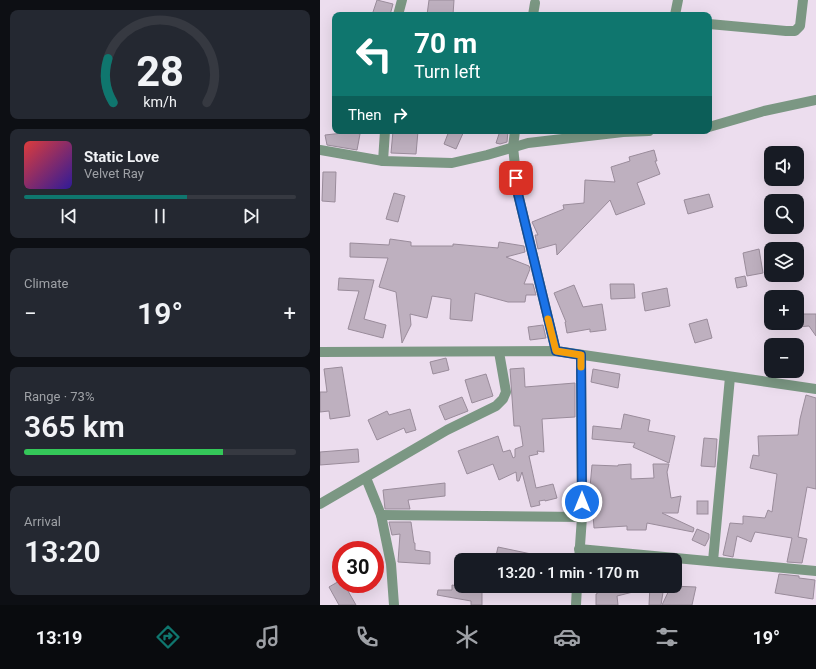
<!DOCTYPE html>
<html lang="en">
<head>
<meta charset="utf-8">
<style>
  body { margin:0; font-family:Roboto,sans-serif; background:#242831; color:#f1f3f6; height:100vh; display:flex; flex-direction:column; font-size:15px; white-space:nowrap }
  * { box-sizing:border-box; margin:0 }
  p { font-size:13px; color:#9ea1a6 }
  .icon { flex:none; width:22px; height:22px; fill:none; stroke:currentColor; stroke-width:2; stroke-linecap:round; stroke-linejoin:round }
  .map { position:relative; flex:1; overflow:hidden }
  .side { display:flex; flex-direction:column; gap:10px; padding:10px; background:#0d0f14; width:320px }
  .side>* { flex:none }
  .banner { position:absolute; left:12px; top:12px; width:380px; height:122px; border-radius:8px; box-shadow:0 4px 16px #0002; background:#0f766e; color:#fff; overflow:hidden }
  .controls { position:absolute; left:444px; top:146px; display:grid; gap:8px }
  .controls a { display:grid; place-items:center; width:40px; height:40px; border-radius:8px; background:#171b24; box-shadow:0 4px 16px #0002; font-size:20px }
  .speed { position:absolute; left:12px; top:541px; display:flex; gap:8px; font-size:20px; font-weight:700; text-align:center }
  .speed>* { display:grid; place-content:center; width:52px; height:52px; border-radius:50%; background:#171b24; box-shadow:0 4px 16px #0002; line-height:1 }
  .speed .limit { border:6px solid #d22; background:#fff; color:#111 }
  .pin { position:absolute; display:grid; place-items:center; width:34px; height:34px; color:#fff; margin:-17px; border-radius:8px; box-shadow:0 2px 6px #0006 }
  .me { position:absolute; width:44px; margin:-22px; rotate:0deg; stroke-linejoin:round; filter:drop-shadow(0 0 3px #0008) }
  .turn { display:flex; align-items:center; gap:14px; height:84px; padding:0 16px; font-size:18px }
  .turn .icon { width:52px; height:52px; stroke-width:2.5 }
  .turn b { display:block; font-size:28px; line-height:34px }
  .then { display:flex; align-items:center; height:38px; padding:0 16px; background:#0003; gap:8px; font-size:15px }
  .big { font-size:30px; font-weight:600; line-height:1.1 }
  .side .tile { flex:1; display:flex; flex-direction:column; justify-content:center; gap:6px; min-width:0; padding:0 14px; border-radius:8px; background:#242831 }
  .side .dial { align-items:center; gap:0 }
  .dial svg { height:104px; overflow:visible; fill:none; stroke:#363941; stroke-width:7; stroke-linecap:round; text-anchor:middle }
  .dial text { fill:#f1f3f6; stroke:none }
  .song { display:flex; align-items:center; gap:12px }
  .cover { width:48px; height:48px; border-radius:6px; background:linear-gradient(135deg,hsl(0 70% 55%),hsl(250 70% 35%)) }
  .played { height:4px; border-radius:2px; background:linear-gradient(90deg,#0f766e 60%,#363941 60%) }
  .keys { display:flex; justify-content:space-around; direction:ltr }
  .heat { display:flex; justify-content:space-between; align-items:center; font-size:22px; direction:ltr }
  .charge { height:6px; border-radius:3px; background:linear-gradient(90deg,#34c759 73%,#363941 0) }
  .trip { position:absolute; left:134px; top:553px; width:228px; height:40px; border-radius:8px; background:#171b24; box-shadow:0 4px 16px #0002; font-weight:600; line-height:40px; text-align:center }
  .tabs { display:flex; height:64px; justify-content:space-around; align-items:center; background:#090b0e; color:#9ea1a6 }
  .tabs .icon { width:28px; height:28px }
  .tabs .current { color:#0f766e }
  .tabs b { font-size:18px; color:#f1f3f6 }
  main { display:flex; flex:1; min-height:0 }
  .map>svg:first-child { display:block }
</style>
</head>
<body>
<main>
<section class="side">
<div class="tile dial"><svg viewBox="0 0 100 80">
<path d="M14 69A42 42 0 1 1 86 69"/>
<path d="M14 69A42 42 0 0 1 10 35" stroke="#0f766e"/>
<text x="50" y="56" font-size="32" font-weight="700">28</text>
<text x="50" y="72" font-size="11">km/h</text>
</svg></div>
<div class="tile">
<div class="song"><i class="cover"></i><div><b>Static Love</b><p>Velvet Ray</p></div></div>
<div class="played"></div>
<div class="keys"><svg class="icon" aria-label="previous" viewBox="0 0 24 24"><path d="M18 5L8 12l10 7zM5 5v14"/></svg><svg class="icon" aria-label="pause" viewBox="0 0 24 24"><path d="M8 5v14M16 5v14"/></svg><svg class="icon" aria-label="next" viewBox="0 0 24 24"><path d="M6 5l10 7-10 7zM19 5v14"/></svg></div>
</div>
<div class="tile"><p>Climate</p>
<div class="heat"><a>−</a><b class="big">19°</b><a>+</a></div>
</div>
<div class="tile"><p>Range · 73%</p><b class="big">365 km</b><div class="charge"></div></div>
<div class="tile"><p>Arrival</p><b class="big">13:20</b></div>
</section>
<div class="map">
<svg width="496" height="605" viewBox="0 0 496 605">
  <rect width="100%" height="100%" fill="#ecddee"/>
  <g fill="#beb0bf" stroke="#9a8c9b">
    <path d="M57,0L73,4L70,15H52Z"/>
    <path d="M109,0H134L133,15H107Z"/>
    <path d="M73,131H98L96,154L71,153Z"/>
    <path d="M129,131H144L136,149L124,144Z"/>
    <path d="M180,131H188L187,142L180,144L176,143Z"/>
    <path d="M32,132L40,134L37,150L7,145L5,135Z"/>
    <path d="M334,150L337,161H335L340,174L317,183L325,204L296,215L290,200L237,255L236,244L218,249L215,235H218L212,222L244,209L243,205L264,203L265,180L295,182L291,167L310,161L309,157Z"/>
    <path d="M3,172H16L15,202L2,201Z"/>
    <path d="M74,193L85,196L78,222L66,219Z"/>
    <path d="M389,194L393,207L368,214L364,200Z"/>
    <path d="M70,239L91,242V246H133V244L178,248L179,242L204,246L205,252L186,257L209,266L210,269L204,284H213L216,295H206L205,302H188L155,293L152,321L130,319L131,299L112,296L107,318L90,314L91,325L82,343L76,292L59,287L68,258L30,257V243L69,245Z"/>
    <path d="M439,249L443,273L427,276L423,253Z"/>
    <path d="M425,276L427,286L417,288L415,278Z"/>
    <path d="M19,278L54,280L44,319L66,325L63,338L28,329L39,291L18,290Z"/>
    <path d="M290,284H314L315,298L291,299Z"/>
    <path d="M254,285L263,307L282,304L286,330L270,332V329L247,333L245,322H246L234,293Z"/>
    <path d="M347,288L350,306L325,311L322,293Z"/>
    <path d="M477,314H496V336L489,326L477,327Z"/>
    <path d="M387,319L392,338L375,343L369,324Z"/>
    <path d="M223,325L226,338L210,340L208,327Z"/>
    <path d="M126,358L129,370L113,374L110,362Z"/>
    <path d="M22,367L30,416L10,419L9,411L0,412V392H7L4,369Z"/>
    <path d="M204,368L205,387L255,383V417L222,419L224,452L217,451L218,454L209,456L216,488L233,484L237,498L225,501V500L219,501L220,505L211,507L202,472L199,481H197L196,472L179,480L173,464L147,474L138,451L178,436L183,452L190,450L193,458L195,457V449L203,446L200,426H194L190,369Z"/>
    <path d="M273,369L300,374L298,388L271,382Z"/>
    <path d="M166,374L173,396L152,403L145,380Z"/>
    <path d="M486,395L496,398V489L487,487L478,537L487,539L482,563L467,562L472,538L435,532L431,542L417,536L413,557L403,555L410,523L423,524V516L445,518L448,510L452,512L457,474L430,468L433,455L439,456L438,436L478,435L480,419Z"/>
    <path d="M142,397L148,411L125,420L119,406Z"/>
    <path d="M90,409L96,430L86,433L84,428L57,440L48,420L67,411L69,415Z"/>
    <path d="M304,414L330,420L328,431L355,436L349,463L313,447L315,443L272,439L273,426L301,429Z"/>
    <path d="M384,438L397,439L395,467L381,466Z"/>
    <path d="M38,449L39,462L0,465V452Z"/>
    <path d="M311,464V479L334,478L333,464H349L347,472L351,498L361,496L358,513H342L374,528L373,532L327,523L326,530H307V526L274,528L271,487H270L272,465L298,466V465Z"/>
    <path d="M125,483V496L88,500L90,509H65L63,490Z"/>
    <rect x="377" y="501" width="11" height="13"/>
    <path d="M69,522H91L94,543H95V550L110,552V564L78,562L80,534L72,535Z"/>
    <path d="M377,529L389,534V538L385,546L372,540Z"/>
    <path d="M178,547L216,555L215,560H175Z"/>
    <path d="M459,574L479,576V578L495,580L493,599L455,593Z"/>
    <path d="M21,580V584H24L36,605H19L9,587Z"/>
    <path d="M132,585L144,587L143,590L162,589V605H151V601L117,595L118,590H132Z"/>
    <path d="M277,586H320L321,590L297,596L298,605H276V594H277Z"/>
    <path d="M330,586H344L341,605H329Z"/>
    <path d="M351,586L376,587L372,605H342Z"/>
  </g>
  <g fill="none" stroke-linecap="round" stroke-linejoin="round">
    <g stroke="#7b9783" stroke-width="10">
      <path d="M78,15L82,0"/>
      <path d="M213,15L215,3"/>
      <path d="M355,15L358,0"/>
      <path d="M389,24L466,31H475L480,26L483,0"/>
      <path d="M389,127L444,111L496,100"/>
      <path d="M195,131L193,147L198,194L236,351"/>
      <path d="M0,150L63,161L132,163L167,155L208,143L303,132L329,131"/>
      <path d="M63,161L65,131"/>
      <path d="M0,352L236,351L496,389"/>
      <path d="M46,478L61,515L71,564L74,605"/>
      <path d="M0,504L127,430L176,406L183,399L186,392L179,352"/>
      <path d="M61,515L262,517"/>
      <path d="M259,549L496,571"/>
      <path d="M259,560L262,517L261,355"/>
      <path d="M393,561L410,377"/>
      <path d="M256,605L257,586"/>
    </g>
  </g>
  <g fill="none" stroke-linecap="round" stroke-linejoin="round">
    <g stroke="#114b97" stroke-width="10">
      <path id="route" d="M196,178L198,194L236,351L261,355L262,502"/>
    </g>
    <use href="#route" stroke="#1a73e8" stroke-width="7"/>
    <path stroke="#f59e0b" stroke-width="7" d="M228,319L236,351L261,355V367"/>
  </g>
</svg>
<div class="controls">
<a><svg class="icon" aria-label="sound" viewBox="0 0 24 24"><path d="M4 9h4l5-4v14l-5-4H4zM17 9q2 3 0 6"/></svg></a>
<a><svg class="icon" aria-label="search" viewBox="0 0 24 24"><circle cx="10" cy="10" r="6"/><path d="M15 15l6 6"/></svg></a>
<a><svg class="icon" aria-label="layers" viewBox="0 0 24 24"><path d="M12 4l9 5-9 5-9-5zM3 14l9 5 9-5"/></svg></a>
<a>+</a>
<a>−</a>
</div>
<div class="speed"><div class="limit">30</div></div>
<div class="pin" style="left:196px;top:178px;background:#d93025"><svg class="icon" aria-label="arrive" viewBox="0 0 24 24"><path d="M6 21V4h12l-3 4 3 4H6"/></svg></div>
<svg class="me" style="left:262px;top:502px" viewBox="-20 -20 40 40"><circle r="17" fill="#1a73e8" stroke="#fff" stroke-width="3"/><path d="M0-11L8 9 0 5-8 9z" fill="#fff"/></svg>
<div class="trip">13:20 · 1 min · 170 m</div>
<div class="banner">
<div class="turn"><svg class="icon" aria-label="left" viewBox="0 0 24 24"><path d="M17 20v-9H6M10 6l-5 5 5 5"/></svg><div><b>70 m</b>Turn left</div></div>
<div class="then">Then<svg class="icon" aria-label="right" viewBox="0 0 24 24"><path d="M7 20v-9h11M14 6l5 5-5 5"/></svg></div>
</div>
</div>
</main>
<nav class="tabs">
<b>13:19</b>
<svg class="icon current" aria-label="directions" viewBox="0 0 24 24"><path d="M12 3l9 9-9 9-9-9zM9 14v-3h6M13 9l2 2-2 2"/></svg>
<svg class="icon" aria-label="music" viewBox="0 0 24 24"><path d="M9 18V5l10-2v13"/><circle cx="6" cy="18" r="3"/><circle cx="16" cy="16" r="3"/></svg>
<svg class="icon" aria-label="phone" viewBox="0 0 24 24"><path d="M5 4h4l2 5-3 2q2 4 5 5l2-3 5 2v4C11 20 4 13 5 4z"/></svg>
<svg class="icon" aria-label="climate" viewBox="0 0 24 24"><path d="M12 3v18M4 7l16 10M4 17L20 7"/></svg>
<svg class="icon" aria-label="car" viewBox="0 0 24 24"><path d="M5 17H2v-5l4-1 3-4h7l3 4 3 1v5h-3M9 17h6M6 11h13"/><circle cx="7" cy="17" r="2"/><circle cx="17" cy="17" r="2"/></svg>
<svg class="icon" aria-label="filters" viewBox="0 0 24 24"><path d="M4 7h16M4 17h16"/><circle cx="9" cy="7" r="2"/><circle cx="15" cy="17" r="2"/></svg>
<b>19°</b>
</nav>
</body>
</html>
